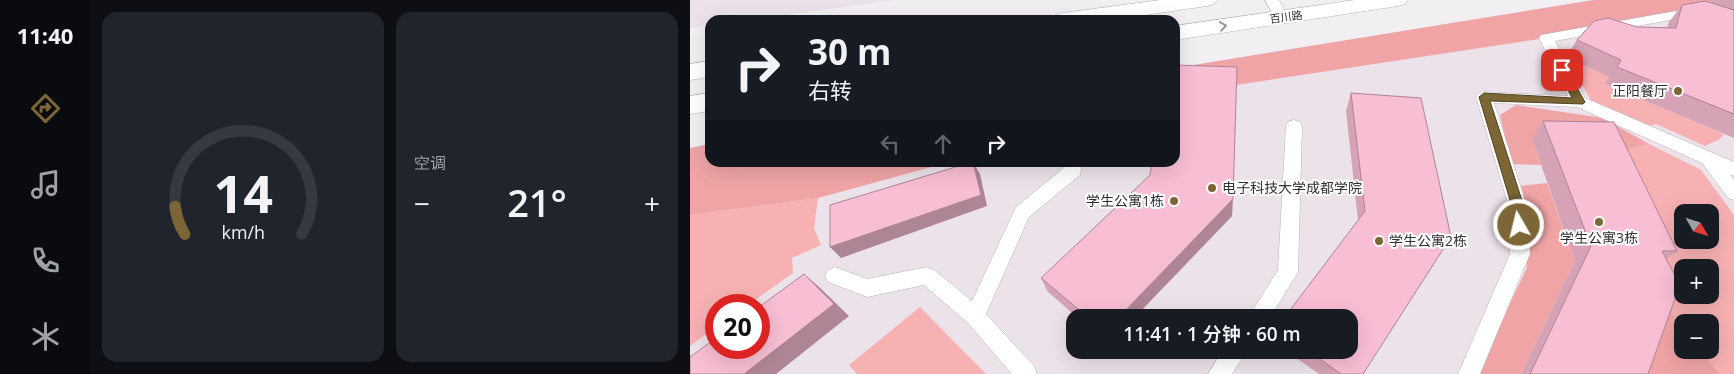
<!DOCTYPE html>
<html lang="zh">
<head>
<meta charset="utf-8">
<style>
  body { margin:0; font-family:"Open Sans","Noto Sans SC",sans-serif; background:#20242c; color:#f1f3f6; height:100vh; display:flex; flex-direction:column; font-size:19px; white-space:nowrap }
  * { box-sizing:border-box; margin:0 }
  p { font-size:16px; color:#9ea1a6 }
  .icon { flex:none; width:28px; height:28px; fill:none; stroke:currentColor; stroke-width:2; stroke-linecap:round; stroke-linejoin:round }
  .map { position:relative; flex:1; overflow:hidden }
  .side { display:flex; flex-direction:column; gap:12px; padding:12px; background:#0d0f14; width:600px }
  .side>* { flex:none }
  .top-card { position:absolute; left:15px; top:15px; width:475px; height:152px; border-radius:15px; box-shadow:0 5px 20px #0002; background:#171b24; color:#f1f3f6; overflow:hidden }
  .needle { width:32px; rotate:129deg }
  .controls { position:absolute; left:984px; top:204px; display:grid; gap:10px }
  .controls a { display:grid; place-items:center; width:45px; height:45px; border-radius:10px; background:#171b24; box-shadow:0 5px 20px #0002; font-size:25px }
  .speed { position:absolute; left:15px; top:294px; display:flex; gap:10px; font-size:25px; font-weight:700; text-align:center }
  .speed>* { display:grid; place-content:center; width:65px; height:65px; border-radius:50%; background:#171b24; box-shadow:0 5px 20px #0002; line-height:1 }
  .speed .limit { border:8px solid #d22; background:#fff; color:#111 }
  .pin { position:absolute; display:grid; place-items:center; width:42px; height:42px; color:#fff; margin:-21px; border-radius:10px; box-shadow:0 2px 8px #0006 }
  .me { position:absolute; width:55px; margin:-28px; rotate:352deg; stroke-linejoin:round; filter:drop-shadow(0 0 4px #0008) }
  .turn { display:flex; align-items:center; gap:18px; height:105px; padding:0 20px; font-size:22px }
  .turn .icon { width:65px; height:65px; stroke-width:2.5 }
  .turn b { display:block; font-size:35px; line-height:42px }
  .lanes { display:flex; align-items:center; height:48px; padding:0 20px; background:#0003; justify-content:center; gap:25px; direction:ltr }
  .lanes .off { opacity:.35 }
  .big { font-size:38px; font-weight:600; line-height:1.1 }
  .side .tile { flex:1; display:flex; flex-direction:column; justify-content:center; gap:8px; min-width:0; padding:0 18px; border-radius:15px; background:#20242c }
  .side .dial { align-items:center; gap:0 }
  .dial svg { height:130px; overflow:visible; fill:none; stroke:#363941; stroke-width:7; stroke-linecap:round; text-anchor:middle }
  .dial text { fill:#f1f3f6; stroke:none }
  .heat { display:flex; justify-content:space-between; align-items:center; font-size:28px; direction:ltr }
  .side .tiles { flex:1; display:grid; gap:12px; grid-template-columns:repeat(2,1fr) }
  .trip { position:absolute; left:376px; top:309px; width:292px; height:50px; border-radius:15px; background:#171b24; box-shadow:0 5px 20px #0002; font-weight:600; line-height:50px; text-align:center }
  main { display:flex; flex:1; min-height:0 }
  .dock { display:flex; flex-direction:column; width:90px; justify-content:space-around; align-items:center; background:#090b0e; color:#9ea1a6 }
  .dock .icon { width:35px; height:35px }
  .dock .on { color:#7c6635 }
  .dock b { font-size:22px; color:#f1f3f6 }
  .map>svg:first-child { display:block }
</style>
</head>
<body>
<main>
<nav class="dock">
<b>11:40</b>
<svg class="icon on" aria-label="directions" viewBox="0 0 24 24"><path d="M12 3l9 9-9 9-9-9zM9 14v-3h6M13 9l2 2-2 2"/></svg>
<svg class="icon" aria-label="music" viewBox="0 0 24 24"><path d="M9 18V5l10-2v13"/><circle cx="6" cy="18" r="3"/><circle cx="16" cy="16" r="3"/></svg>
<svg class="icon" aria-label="phone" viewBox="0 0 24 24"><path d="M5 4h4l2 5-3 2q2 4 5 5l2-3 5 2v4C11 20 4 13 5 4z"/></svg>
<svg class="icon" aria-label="climate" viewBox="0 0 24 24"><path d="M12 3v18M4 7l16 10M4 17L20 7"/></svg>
</nav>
<section class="side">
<div class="tiles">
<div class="tile dial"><svg viewBox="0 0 100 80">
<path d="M14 69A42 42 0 1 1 86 69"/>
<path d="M14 69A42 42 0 0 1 8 52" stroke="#7c6635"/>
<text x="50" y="56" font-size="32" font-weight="700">14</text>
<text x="50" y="72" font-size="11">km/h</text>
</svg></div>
<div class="tile"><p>空调</p>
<div class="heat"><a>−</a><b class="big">21°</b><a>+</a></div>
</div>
</div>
</section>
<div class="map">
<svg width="1044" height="374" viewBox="0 0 1044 374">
  <rect width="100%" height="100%" fill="#f2eff2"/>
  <g fill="#ece2ea" fill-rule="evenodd">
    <path d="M0,0H206L60,20H20V26L0,28Z"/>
    <path d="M904,0H1044V374H0V148L20,144V162H485V68ZM992,212H1020V240H992ZM992,268H1020V295H992ZM26,305H69V348H26ZM385,318H660V350H385ZM992,322H1020V350H992Z"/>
  </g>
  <g fill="#f7b1b3" fill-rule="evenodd">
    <path d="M876,57L919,77L915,84L1034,134L1030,139L1015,146L966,124L951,128L906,109Z"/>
    <path d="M959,144L1011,170L1044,215V374H1030L1011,350H1020V322H992V327L971,299L916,155ZM992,212H1020V240H992ZM992,268H1020V295H992Z"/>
    <path d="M128,198L124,228L131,245L102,258L103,273L58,305H26V327L0,346V215Z"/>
    <path d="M230,307L296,374H167L159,365Z"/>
  </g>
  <g fill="#f0a4a6">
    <path d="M904,0H1044L856,38L546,85L485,68Z"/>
    <path d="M826,105L913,118L959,144L916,155L842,139L851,165L821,164L810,115Z"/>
    <path d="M20,144V162L256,163L128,198L0,215V148Z"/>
    <path d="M857,183L885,261L831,374H786L837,268L830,186Z"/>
    <path d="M971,299L992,327V350H1011L1030,374H943Z"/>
  </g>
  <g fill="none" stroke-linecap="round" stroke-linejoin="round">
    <g stroke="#b7b4b7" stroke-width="1">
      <g id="service">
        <path d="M575,0H589L598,17L596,20H586Z"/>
        <path d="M1003,8L1044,21V30L1002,16L865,41L895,98L1044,162V176L1040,174L1044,180V200L1038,198L1012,163L887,107L804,103L838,210L840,254L790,374H768L820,254V210L786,97L789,93L794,92L878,96L849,38L851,35Z"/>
        <path d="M604,120L610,122L612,126L608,272L580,318H558L588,270L596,126L598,122Z"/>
        <path d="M376,162H392L390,175L339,217L296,314L344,366L347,374H322L278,323L234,285L177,297L138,282L135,276L138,270L145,267L177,279L237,267L244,270L282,301L326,207L375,167Z"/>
        <path d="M533,350H557L542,374H518Z"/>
      </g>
    </g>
    <g stroke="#b7b4b7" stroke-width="1">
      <g id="tertiary">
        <path d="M471,0H527L524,4L517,6L420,20H362L365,15L373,13Z"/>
        <path d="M665,0H718L715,4L708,6L485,40V26Z"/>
        <path d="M20,61V77L0,80V64Z"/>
        <path d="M20,93V111L0,114V96Z"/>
      </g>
    </g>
    <use href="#service" fill="#fff" fill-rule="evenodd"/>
    <use href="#tertiary" fill="#fff" fill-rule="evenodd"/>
  </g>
  <g fill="#d5a3b5">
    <path d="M1023,0H1044V138L915,84L919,77L876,57L887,40L947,27L977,28L979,22L992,5L1021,3Z"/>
    <path d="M661,93L731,98L674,374H629L595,350H660L668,220L656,111Z"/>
    <path d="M853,121L987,251L976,259L958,374H831L885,261L842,139Z"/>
    <path d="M542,216L444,318H388L358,292L351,278Z"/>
  </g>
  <g fill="#ae8594">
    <path d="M283,162L290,174L297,206L151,258L140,247Z"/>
    <path d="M543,199L542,216L444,318H428Z"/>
    <path d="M114,274L129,287L159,316L86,374H54Z"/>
  </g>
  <g fill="#f8bed3" stroke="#ae8594">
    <path d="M1015,1L1044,10V114L927,67L931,60L887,40L904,21L918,18L947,27L986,28L992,5Z"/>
    <path d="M485,65L547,67L543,199L428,318H399L351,278L460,175L462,162H485Z"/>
    <path d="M661,93L731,98L761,237L673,374H651L617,350H660V318H594L675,211Z"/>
    <path d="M853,121L924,122L987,251H972L990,285L958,374H840L901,246Z"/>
    <path d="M282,162H283L291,195L140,247V205Z"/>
    <path d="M114,274L144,304L54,374H0V357L26,338V348H69V307Z"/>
  </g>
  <defs><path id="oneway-chevron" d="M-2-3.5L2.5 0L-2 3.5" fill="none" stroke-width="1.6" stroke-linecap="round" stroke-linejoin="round" transform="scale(1.25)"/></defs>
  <use stroke="#989898" href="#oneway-chevron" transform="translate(533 26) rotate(-8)"/>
  <path fill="#7c6635" stroke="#514222" d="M872,66L877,70L895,102L893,104L800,101L835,210V225L829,230L823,225V210L789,97L794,93L882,98L868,70Z"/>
  <g fill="#7c6635" stroke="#fff" stroke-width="2">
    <circle cx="988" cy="91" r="5"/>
    <circle cx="522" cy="188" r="5"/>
    <circle cx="484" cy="201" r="5"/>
    <circle cx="909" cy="222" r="5"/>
    <circle cx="689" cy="241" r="5"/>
  </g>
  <g text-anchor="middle" stroke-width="4" stroke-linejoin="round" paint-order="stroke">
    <g font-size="11" fill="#323132" stroke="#fff">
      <text transform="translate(596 17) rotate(-8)" y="4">百川路</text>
    </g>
    <g font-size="14" fill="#323132" stroke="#fff" text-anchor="end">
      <text x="978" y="96">正阳餐厅</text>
      <text x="532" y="193" text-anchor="start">电子科技大学成都学院</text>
      <text x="474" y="206">学生公寓1栋</text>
      <text x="909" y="243" text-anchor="middle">学生公寓3栋</text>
      <text x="699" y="246" text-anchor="start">学生公寓2栋</text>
    </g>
  </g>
</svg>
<div class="controls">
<a><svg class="needle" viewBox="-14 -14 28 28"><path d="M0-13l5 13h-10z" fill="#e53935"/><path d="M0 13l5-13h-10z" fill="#9ea1a6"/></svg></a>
<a>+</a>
<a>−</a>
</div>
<div class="speed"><div class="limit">20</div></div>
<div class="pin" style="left:872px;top:70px;background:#d93025"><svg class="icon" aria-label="arrive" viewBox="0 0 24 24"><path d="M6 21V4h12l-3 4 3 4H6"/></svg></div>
<svg class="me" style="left:829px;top:225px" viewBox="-20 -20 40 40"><circle r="17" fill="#7c6635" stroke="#fff" stroke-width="3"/><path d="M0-11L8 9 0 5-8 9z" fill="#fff"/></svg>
<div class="trip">11:41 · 1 分钟 · 60 m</div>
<div class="top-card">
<div class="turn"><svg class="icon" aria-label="right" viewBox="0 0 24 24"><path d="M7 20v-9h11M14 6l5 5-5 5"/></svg><div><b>30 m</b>右转</div></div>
<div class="lanes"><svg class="icon off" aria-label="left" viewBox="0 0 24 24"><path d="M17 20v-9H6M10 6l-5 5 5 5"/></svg><svg class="icon off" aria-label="ahead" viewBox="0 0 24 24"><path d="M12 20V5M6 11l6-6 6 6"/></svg><svg class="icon" aria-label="right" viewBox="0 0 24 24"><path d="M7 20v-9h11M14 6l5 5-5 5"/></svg></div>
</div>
</div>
</main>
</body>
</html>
